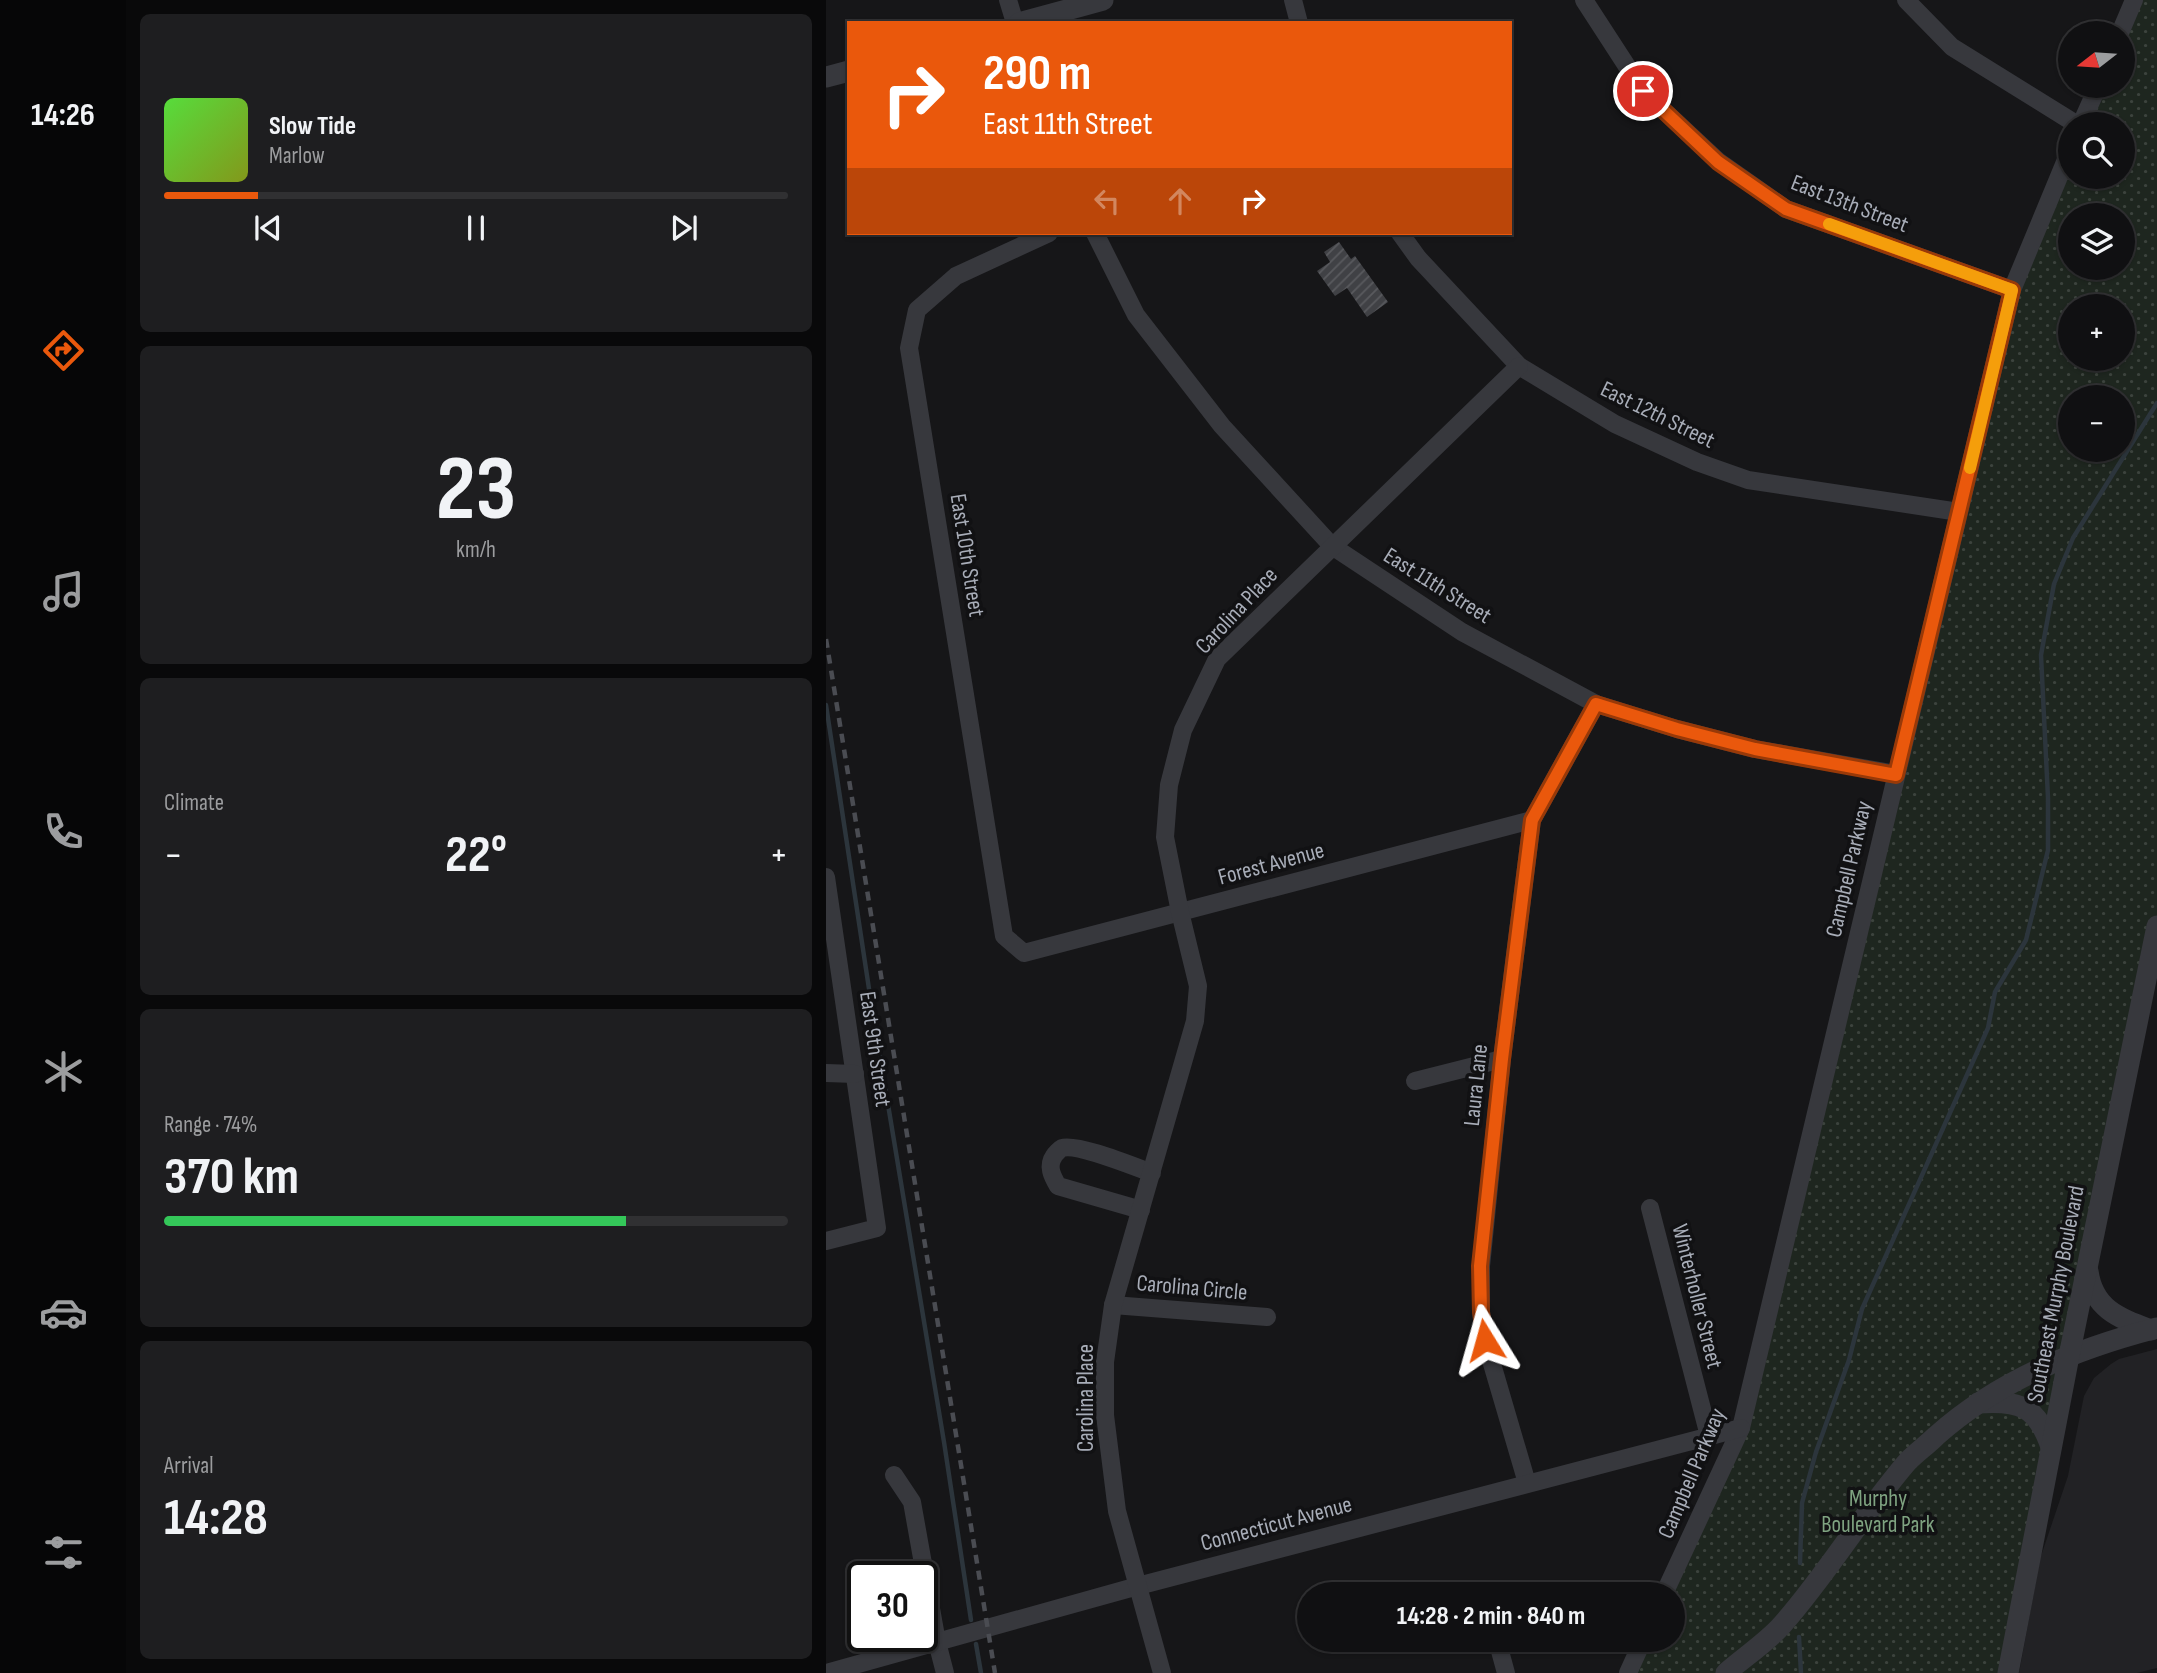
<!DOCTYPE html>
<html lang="en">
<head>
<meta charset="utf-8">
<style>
  body { margin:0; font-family:"Sofia Sans Condensed",sans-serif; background:#1e1e20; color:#f1f3f6; height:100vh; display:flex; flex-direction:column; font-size:26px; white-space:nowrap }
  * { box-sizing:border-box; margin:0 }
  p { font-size:23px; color:#9c9d9f }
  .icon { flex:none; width:38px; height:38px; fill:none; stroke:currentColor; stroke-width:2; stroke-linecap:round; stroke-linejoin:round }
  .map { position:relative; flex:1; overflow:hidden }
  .side { display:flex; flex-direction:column; gap:14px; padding:14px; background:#09090a; width:700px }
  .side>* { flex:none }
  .banner { position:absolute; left:21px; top:21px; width:665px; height:214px; border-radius:0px; box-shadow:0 2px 5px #0004,0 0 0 2px #303032; background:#ea580c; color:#fff; overflow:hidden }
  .needle { width:46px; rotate:253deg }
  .tools { position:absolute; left:1232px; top:21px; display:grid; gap:14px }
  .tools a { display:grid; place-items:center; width:77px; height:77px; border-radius:50%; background:#101012; box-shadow:0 2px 5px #0004,0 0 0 2px #303032; font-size:35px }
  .speed { position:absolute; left:21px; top:1561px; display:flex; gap:14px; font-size:35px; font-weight:700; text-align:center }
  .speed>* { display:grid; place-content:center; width:91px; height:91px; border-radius:50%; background:#101012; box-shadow:0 2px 5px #0004,0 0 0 2px #303032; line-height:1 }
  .speed .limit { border:4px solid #111; border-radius:10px; background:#fff; color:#111 }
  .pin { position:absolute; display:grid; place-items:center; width:60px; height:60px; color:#fff; margin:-30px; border:4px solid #fff; border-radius:50%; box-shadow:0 2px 7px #0007 }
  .me { position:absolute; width:77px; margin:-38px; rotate:352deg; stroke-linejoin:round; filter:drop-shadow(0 0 5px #0008) }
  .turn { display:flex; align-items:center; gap:24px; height:147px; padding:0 21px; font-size:32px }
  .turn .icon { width:91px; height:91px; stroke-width:2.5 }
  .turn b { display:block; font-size:49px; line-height:60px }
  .lanes { display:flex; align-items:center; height:66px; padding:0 21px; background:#0003; justify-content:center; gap:35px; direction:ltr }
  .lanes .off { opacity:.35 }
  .big { font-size:52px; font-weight:700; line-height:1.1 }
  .side .widget { flex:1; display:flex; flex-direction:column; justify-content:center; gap:10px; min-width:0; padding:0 24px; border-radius:10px; background:#1e1e20 }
  .side .dial { align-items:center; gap:0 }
  .dial b { font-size:91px; line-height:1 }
  .song { display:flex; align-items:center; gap:21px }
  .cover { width:84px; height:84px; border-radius:10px; background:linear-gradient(135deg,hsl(110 70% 55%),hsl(70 70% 35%)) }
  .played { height:7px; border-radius:4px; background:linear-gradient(90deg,#ea580c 15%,#303032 15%) }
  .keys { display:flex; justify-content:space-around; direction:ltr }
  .heat { display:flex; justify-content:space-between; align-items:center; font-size:38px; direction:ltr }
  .charge { height:10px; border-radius:5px; background:linear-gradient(90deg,#34c759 74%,#303032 0) }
  .trip { position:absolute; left:471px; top:1582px; width:388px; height:70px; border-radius:35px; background:#101012; box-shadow:0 2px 5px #0004,0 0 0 2px #303032; font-weight:700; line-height:70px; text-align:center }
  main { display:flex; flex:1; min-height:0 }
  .menu { display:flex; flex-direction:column; width:126px; justify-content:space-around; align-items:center; background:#060607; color:#9c9d9f }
  .menu .icon { width:49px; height:49px }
  .menu .current { color:#ea580c }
  .menu b { font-size:32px; color:#f1f3f6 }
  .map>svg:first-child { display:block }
</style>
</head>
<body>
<main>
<nav class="menu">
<b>14:26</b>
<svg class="icon current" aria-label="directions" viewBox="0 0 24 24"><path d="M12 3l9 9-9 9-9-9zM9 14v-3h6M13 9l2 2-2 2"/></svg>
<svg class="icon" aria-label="music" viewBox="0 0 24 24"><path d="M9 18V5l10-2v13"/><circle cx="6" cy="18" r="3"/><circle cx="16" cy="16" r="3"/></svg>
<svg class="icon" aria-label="phone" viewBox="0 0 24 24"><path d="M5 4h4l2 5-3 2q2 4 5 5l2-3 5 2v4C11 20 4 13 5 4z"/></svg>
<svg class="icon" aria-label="climate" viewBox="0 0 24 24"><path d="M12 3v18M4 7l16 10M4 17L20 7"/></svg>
<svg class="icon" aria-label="car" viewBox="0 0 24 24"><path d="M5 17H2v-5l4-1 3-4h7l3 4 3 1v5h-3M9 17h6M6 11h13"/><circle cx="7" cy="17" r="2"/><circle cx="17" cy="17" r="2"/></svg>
<svg class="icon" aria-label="filters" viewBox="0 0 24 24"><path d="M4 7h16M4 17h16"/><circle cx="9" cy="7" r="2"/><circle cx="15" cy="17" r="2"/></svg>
</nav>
<section class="side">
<div class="widget">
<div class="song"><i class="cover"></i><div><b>Slow Tide</b><p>Marlow</p></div></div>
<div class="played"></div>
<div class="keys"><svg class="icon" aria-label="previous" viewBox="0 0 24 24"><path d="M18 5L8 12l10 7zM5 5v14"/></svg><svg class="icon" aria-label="pause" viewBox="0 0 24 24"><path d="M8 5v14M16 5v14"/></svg><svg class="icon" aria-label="next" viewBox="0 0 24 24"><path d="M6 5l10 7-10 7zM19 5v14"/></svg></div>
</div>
<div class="widget dial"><b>23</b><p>km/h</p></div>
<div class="widget"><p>Climate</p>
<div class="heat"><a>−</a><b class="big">22°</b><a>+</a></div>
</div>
<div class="widget"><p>Range · 74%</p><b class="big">370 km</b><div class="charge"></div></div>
<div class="widget"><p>Arrival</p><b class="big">14:28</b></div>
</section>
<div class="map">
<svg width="1331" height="1673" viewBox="0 0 1331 1673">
  <defs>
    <pattern id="park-dots" width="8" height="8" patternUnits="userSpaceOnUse" patternTransform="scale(1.75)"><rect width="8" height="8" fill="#1e261f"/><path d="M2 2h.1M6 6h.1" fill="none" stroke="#3c433d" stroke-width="1.8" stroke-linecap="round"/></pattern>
    <pattern id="building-hatch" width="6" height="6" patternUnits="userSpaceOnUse" patternTransform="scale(1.75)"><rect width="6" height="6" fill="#404145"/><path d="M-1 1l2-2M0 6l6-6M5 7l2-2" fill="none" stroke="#595a5e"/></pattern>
  </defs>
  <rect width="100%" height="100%" fill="#161618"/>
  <path fill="#222225" d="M1331,1349V1668L1311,1673H1193L1214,1559L1242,1476L1258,1396L1268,1378L1285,1364L1293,1359Z"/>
  <path fill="url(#park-dots)" fill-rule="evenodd" d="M1308,0H1331V926L1182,1673H802L817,1640H847V1594L915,1428L1186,290L1244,150V177H1297V124H1255L1272,86H1297V33ZM1244,215H1297V268H1244ZM1244,306H1297V359H1244ZM1244,397H1297V450H1244Z"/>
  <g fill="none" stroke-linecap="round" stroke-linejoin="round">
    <g stroke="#2c353c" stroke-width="4.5">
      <path d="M0,705L45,1002L118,1442L145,1620"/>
      <path d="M974,1563L976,1503L990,1452L1023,1360L1036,1309L1162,1028L1169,992L1200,940L1222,850V798L1215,655L1228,584L1247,538L1331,403"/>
      <path d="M973,1637L975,1673"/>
      <path d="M150,1644L155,1673"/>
    </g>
  </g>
  <path fill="url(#building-hatch)" d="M513,242L525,259L529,256L562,302L541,317L521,288L509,296L491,271L504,262L498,252Z"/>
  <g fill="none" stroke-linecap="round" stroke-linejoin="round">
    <g stroke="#37383d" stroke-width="18">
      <path d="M182,0L189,23"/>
      <path d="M467,0L473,23"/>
      <path d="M758,0L817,91L892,161L960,209L1186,290"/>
      <path d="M1080,0L1126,47L1250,124"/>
      <path d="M1294,33L1308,0"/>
      <path d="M1255,124L1272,86"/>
      <path d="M223,233L130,276L91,310L83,348L178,936L198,953L706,820"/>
      <path d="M269,233L310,315L396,426L506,546L636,632L770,704L851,729L929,749L1070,774"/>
      <path d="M574,233L592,258L693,366L789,424L871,462L922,480L1133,512"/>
      <path d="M0,877L51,1228L0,1241"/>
      <path d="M0,1073L29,1074"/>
      <path d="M589,1081L676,1059"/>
      <path d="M824,1208L883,1436"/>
      <path d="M315,1210L232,1186C226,1176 221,1166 228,1156C229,1154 234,1149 236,1148C251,1143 309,1167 326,1173"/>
      <path d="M287,1305L441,1317"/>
      <path d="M68,1475L86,1502L111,1642L119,1673"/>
      <path d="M701,1483L659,1340L655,1312V1266L676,1059L706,820L770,704"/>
      <path d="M838,1594L915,1428L1186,290L1244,150"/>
      <path d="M671,1640L680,1673"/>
      <path d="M0,1673L312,1586L915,1428"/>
      <path d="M336,1673L291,1511L279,1415V1362L287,1305L369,1021L372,986L354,912L339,837L343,785L357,730L391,659L693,366"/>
      <path d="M802,1673L817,1640"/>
    </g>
    <g stroke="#37383d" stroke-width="21">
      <path d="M193,23L277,0"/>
      <path d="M0,77L23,71"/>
      <path d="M1262,1271C1267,1309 1293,1318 1325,1330"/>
      <path d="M1152,1403C1194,1400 1211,1406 1225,1447"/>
      <path d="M900,1673C918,1657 940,1643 956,1625C1002,1573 1037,1513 1082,1461C1091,1452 1101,1445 1110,1436C1173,1380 1250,1349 1331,1328"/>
      <path d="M1182,1673L1243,1356L1331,926"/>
    </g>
    <path stroke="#4a4c52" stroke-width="4.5" stroke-dasharray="9 7" stroke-linecap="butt" d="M0,639L169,1673"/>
  </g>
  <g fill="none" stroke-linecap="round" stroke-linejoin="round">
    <g stroke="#983908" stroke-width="18">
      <path id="route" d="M659,1340L655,1312L654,1266L676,1059L706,820L770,704L851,729L929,749L1070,775L1186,290L960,209L892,162L817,91"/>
    </g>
    <use href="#route" stroke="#ea580c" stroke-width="12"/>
    <path stroke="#f59e0b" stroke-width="12" d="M1003,224L1186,290L1144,468"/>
  </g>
  <g text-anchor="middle" stroke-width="7" stroke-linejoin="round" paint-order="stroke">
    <g font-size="23" fill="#a8adb8" stroke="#111113">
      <text transform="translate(1024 203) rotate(21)" y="8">East 13th Street</text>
      <text transform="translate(832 414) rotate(26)" y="8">East 12th Street</text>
      <text transform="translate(142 555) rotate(81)" y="8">East 10th Street</text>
      <text transform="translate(612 585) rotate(32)" y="8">East 11th Street</text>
      <text transform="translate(410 610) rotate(-47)" y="8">Carolina Place</text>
      <text transform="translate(445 863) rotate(-15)" y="8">Forest Avenue</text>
      <text transform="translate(1022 869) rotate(-77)" y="8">Campbell Parkway</text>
      <text transform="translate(50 1049) rotate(82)" y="8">East 9th Street</text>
      <text transform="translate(649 1085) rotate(-84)" y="8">Laura Lane</text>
      <text transform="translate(366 1287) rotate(5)" y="8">Carolina Circle</text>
      <text transform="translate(1229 1294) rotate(-79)" y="8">Southeast Murphy Boulevard</text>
      <text transform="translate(872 1296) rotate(76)" y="8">Winterholler Street</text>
      <text transform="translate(259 1398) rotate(-90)" y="8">Carolina Place</text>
      <text transform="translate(865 1473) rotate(-67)" y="8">Campbell Parkway</text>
      <text transform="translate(450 1523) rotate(-15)" y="8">Connecticut Avenue</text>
    </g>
    <g font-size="23" fill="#7fa381" stroke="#111113">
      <text x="1052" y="1506">Murphy<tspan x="1052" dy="26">Boulevard Park</tspan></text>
    </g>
  </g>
</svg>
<div class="tools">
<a><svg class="needle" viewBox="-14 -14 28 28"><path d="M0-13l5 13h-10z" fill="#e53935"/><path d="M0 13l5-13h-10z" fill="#9c9d9f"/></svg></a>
<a><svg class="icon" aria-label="search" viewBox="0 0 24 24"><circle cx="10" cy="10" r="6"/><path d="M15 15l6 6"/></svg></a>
<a><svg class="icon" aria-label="layers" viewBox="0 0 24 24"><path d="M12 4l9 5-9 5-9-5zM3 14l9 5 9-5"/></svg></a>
<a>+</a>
<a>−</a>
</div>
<div class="speed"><div class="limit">30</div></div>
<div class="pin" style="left:817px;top:91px;background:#d93025"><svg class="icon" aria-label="arrive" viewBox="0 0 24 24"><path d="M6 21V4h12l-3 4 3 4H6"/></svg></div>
<svg class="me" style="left:659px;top:1340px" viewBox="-20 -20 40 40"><path d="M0-17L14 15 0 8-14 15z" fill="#ea580c" stroke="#fff" stroke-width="4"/></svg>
<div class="trip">14:28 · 2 min · 840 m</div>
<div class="banner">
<div class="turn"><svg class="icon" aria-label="right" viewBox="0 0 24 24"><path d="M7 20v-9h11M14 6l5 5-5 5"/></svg><div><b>290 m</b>East 11th Street</div></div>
<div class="lanes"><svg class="icon off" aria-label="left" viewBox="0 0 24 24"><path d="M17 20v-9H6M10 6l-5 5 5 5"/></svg><svg class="icon off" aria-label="ahead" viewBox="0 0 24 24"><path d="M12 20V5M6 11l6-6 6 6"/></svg><svg class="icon" aria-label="right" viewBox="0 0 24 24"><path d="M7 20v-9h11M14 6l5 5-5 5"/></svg></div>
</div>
</div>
</main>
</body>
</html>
